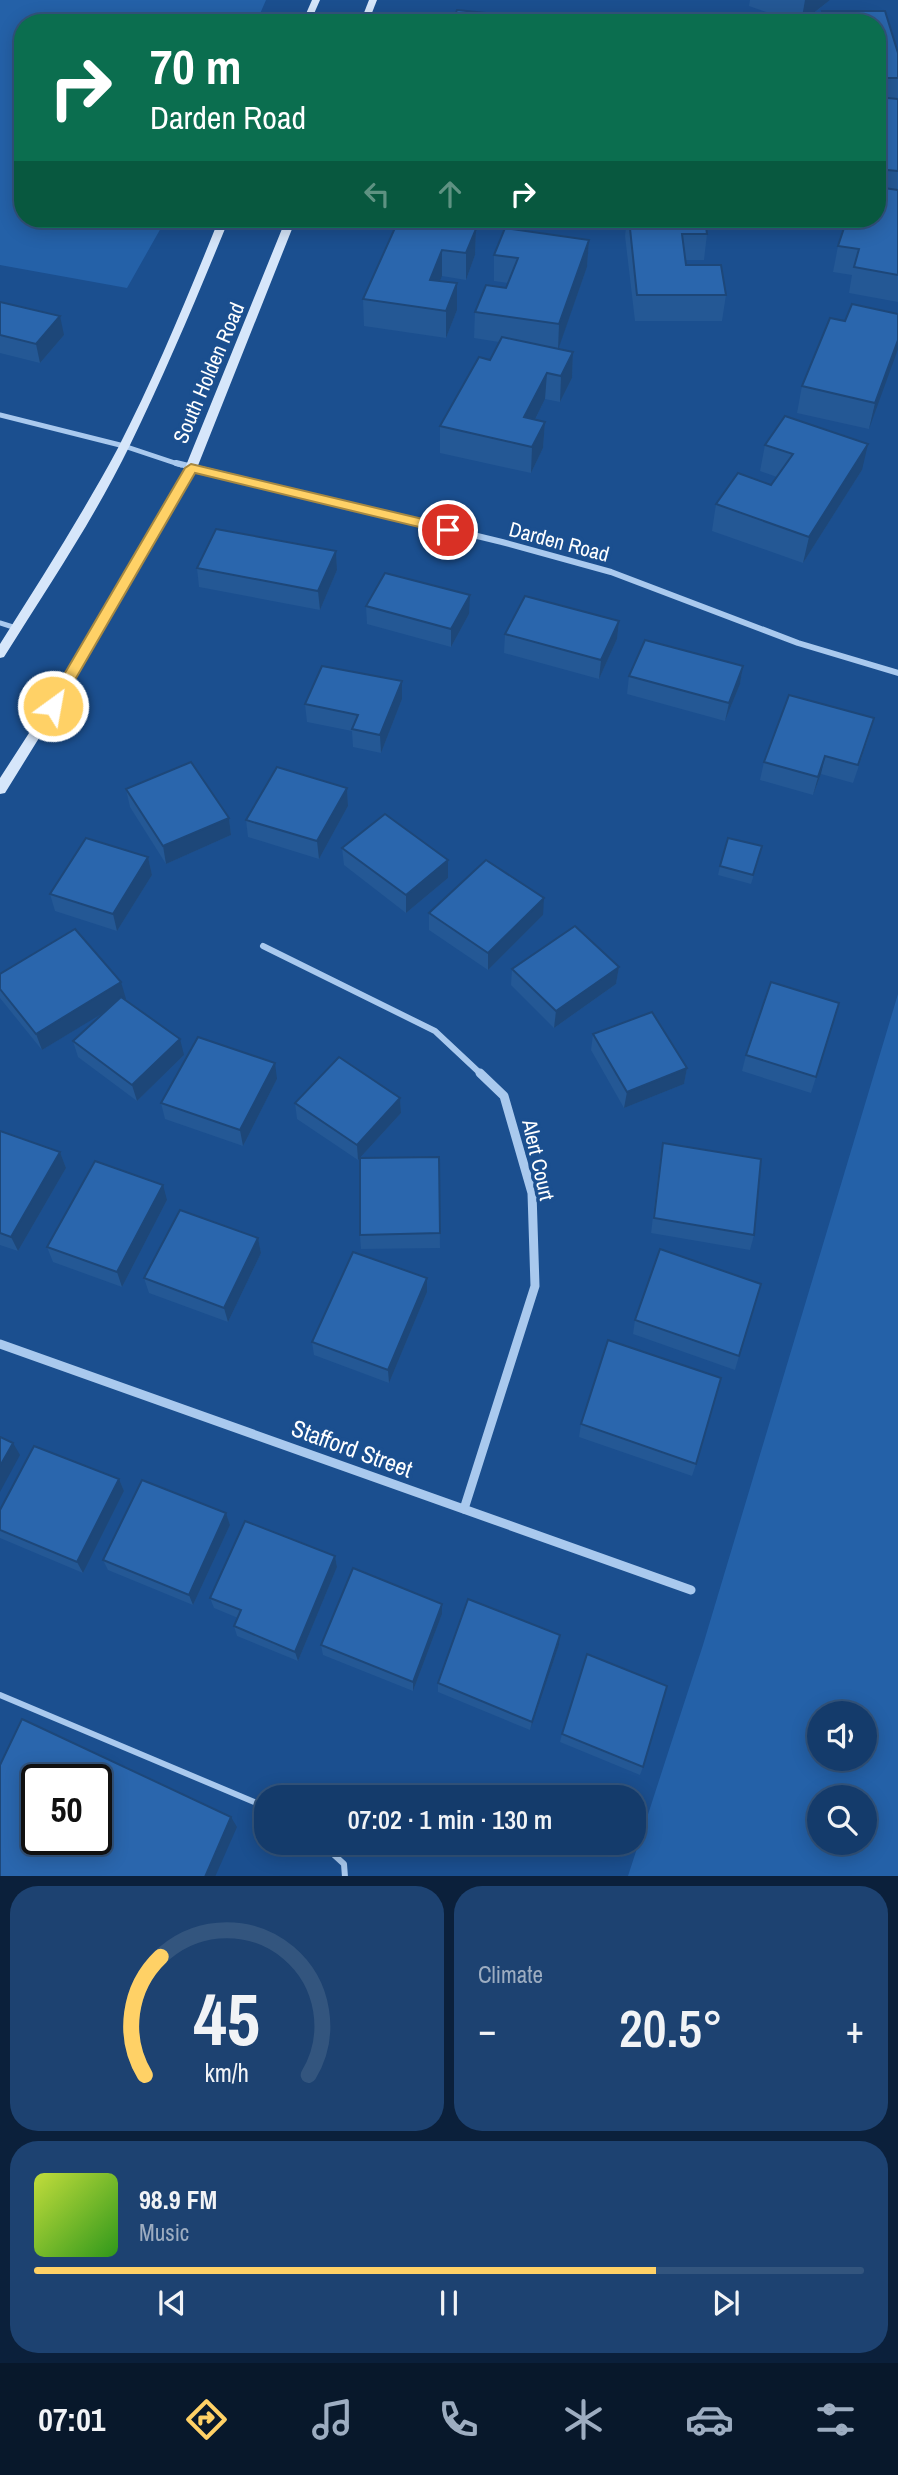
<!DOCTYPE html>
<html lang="en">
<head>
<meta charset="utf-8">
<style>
  body { margin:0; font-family:"Archivo Narrow",sans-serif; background:#1d4271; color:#f1f3f6; height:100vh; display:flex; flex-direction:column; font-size:26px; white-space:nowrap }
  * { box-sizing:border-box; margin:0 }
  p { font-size:23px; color:#9dadc1 }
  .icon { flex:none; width:38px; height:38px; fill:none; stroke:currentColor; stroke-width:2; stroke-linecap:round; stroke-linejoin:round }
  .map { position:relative; height:1876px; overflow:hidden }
  .side { display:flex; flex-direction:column; gap:10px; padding:10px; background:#0b203b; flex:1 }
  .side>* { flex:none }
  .top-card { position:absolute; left:14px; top:14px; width:872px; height:214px; border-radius:28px; box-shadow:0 4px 18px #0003,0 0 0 2px #33557e; background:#0b6e4f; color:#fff; overflow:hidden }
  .fabs { position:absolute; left:807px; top:1701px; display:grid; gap:14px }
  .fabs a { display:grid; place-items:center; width:70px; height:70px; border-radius:50%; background:#143b6b; box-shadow:0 4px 18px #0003,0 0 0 2px #33557e; font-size:35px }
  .speed { position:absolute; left:21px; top:1764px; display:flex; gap:14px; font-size:35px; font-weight:700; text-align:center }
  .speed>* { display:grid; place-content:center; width:91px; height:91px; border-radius:50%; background:#143b6b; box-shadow:0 4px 18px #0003,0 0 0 2px #33557e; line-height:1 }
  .speed .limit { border:4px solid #111; border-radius:10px; background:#fff; color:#111 }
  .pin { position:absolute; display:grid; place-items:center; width:60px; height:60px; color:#fff; margin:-30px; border:4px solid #fff; border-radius:50%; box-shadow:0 2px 7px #0007 }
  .me { position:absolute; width:77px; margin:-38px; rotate:32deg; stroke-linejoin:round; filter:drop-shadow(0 0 5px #0008) }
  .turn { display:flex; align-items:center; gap:24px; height:147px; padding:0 21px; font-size:32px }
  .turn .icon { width:91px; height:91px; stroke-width:2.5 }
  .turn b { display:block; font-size:49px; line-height:60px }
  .lanes { display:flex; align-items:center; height:66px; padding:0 21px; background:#0003; justify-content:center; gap:35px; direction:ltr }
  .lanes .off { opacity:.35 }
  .big { font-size:52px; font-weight:600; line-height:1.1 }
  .side .card { flex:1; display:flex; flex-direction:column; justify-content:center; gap:10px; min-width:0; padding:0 24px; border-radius:28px; background:#1d4271 }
  .side .dial { align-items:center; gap:0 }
  .dial svg { height:182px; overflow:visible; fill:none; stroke:#33557e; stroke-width:7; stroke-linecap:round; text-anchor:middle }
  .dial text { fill:#f1f3f6; stroke:none }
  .song { display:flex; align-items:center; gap:21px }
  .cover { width:84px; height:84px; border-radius:10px; background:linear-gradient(135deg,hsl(70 70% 55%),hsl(110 70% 35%)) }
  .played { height:7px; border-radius:4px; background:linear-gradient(90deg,#ffd166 75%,#33557e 75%) }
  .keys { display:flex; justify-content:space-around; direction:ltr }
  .heat { display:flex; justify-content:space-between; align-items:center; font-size:38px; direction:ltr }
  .side .tiles { flex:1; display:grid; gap:10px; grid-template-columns:1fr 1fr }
  .card:last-child { grid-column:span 2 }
  .trip { position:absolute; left:254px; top:1785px; width:392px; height:70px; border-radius:28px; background:#143b6b; box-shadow:0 4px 18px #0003,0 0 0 2px #33557e; font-weight:600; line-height:70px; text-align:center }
  .tabs { display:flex; height:112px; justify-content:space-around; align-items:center; background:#08182b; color:#9dadc1 }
  .tabs .icon { width:49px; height:49px }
  .tabs .on { color:#ffd166 }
  .tabs b { font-size:32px; color:#f1f3f6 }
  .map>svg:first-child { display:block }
</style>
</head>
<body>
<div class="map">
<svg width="898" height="1877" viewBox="0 0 898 1877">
  <rect width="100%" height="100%" fill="#1b4f8f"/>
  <g fill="#2461a8" fill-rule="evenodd">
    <path d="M0,0H266L256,23H23V219H166L127,288L0,265Z"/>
    <path d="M898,994V1876H628L703,1645ZM819,1713H864V1759H819ZM819,1797H864V1843H819Z"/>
  </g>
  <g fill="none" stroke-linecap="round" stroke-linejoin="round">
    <path stroke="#a9c9ee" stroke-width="5" d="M0,623L16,628"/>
    <g stroke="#a9c9ee" stroke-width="6">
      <path d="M0,1695L266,1807"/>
      <path d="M321,1843L344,1864L345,1877"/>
    </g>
    <path stroke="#a9c9ee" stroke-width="5" d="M0,415L124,446L181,465"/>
    <g stroke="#a9c9ee" stroke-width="6">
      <path d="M176,463L502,542L611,572L798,643L898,673"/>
      <path d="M263,946L435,1031L482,1075"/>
    </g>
    <g stroke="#a9c9ee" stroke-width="9">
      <path d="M0,1344L691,1590"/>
      <path d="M464,1509L535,1286L532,1193L504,1096L480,1073"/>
    </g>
    <g fill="#d6e6fa" fill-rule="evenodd">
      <path d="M312,0H320L310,23H302Z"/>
      <path d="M369,0H377L368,23H360Z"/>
      <path d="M219,219H229C198,295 166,371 130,445C94,519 48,587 4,657L0,658V644C41,579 82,515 118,448C156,374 188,296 219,219Z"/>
      <path d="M286,219H296L197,468L70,688L5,793L0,794V778L62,682L185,468Z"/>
    </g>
  </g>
  <g fill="#245895">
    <path d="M750,0H830L802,23H798L749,6Z"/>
    <path d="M822,11H885L898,53V302L849,293L852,275L833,272L838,246L847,219H877V23H820Z"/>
    <path d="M423,219H483L480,228L423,221Z"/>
    <path d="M627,219H705L707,234L704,260H685L686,265L726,295L722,321H635L625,236Z"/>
    <path d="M476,229L475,255L466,280L442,276L440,281L457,283V310L446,338L364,326L363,299Z"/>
    <path d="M589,240L587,267L558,349L573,352L572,378L560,402L545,399L535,420L545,422L543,448L531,473L440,453V426L490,360L499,342L474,338L475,312L506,288L508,283L494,281V255Z"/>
    <path d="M0,302L64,335L40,363L0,353Z"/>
    <path d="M898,314L869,429L797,413L802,386L845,321Z"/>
    <path d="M765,445L862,470L803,563L712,531L716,504L771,485L777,477L760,471Z"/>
    <path d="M336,551L337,570L320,610L199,587L197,568Z"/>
    <path d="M366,606L469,614L451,647L367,624Z"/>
    <path d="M619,621L617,639L599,679L504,653L505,634Z"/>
    <path d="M743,666L740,684L725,721L627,694L629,676Z"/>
    <path d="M402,681V699L381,753L353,747L352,731L307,722L305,704Z"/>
    <path d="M869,736L853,783L821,774L813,795L760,780L764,762Z"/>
    <path d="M347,788L348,806L319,859L248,837L246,820Z"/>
    <path d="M126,789L229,818L231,835L166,864L130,807Z"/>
    <path d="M342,848L448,860V878L406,913L344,865Z"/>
    <path d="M760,855L751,884L718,875L720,866Z"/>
    <path d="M148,857L152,875L117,931L55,911L50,894Z"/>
    <path d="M429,913L543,915L488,970L429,930Z"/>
    <path d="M619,967L616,984L554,1028L511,985L512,969Z"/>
    <path d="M0,974L126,999H125L184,1055L137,1101L78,1057L73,1041L107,1010L42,1050L0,998Z"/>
    <path d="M839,1003L811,1093L742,1071L746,1055Z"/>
    <path d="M593,1034L687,1068L684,1084L624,1108L591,1050Z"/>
    <path d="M277,1079L243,1146L165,1119L161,1103Z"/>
    <path d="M400,1098L401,1113L358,1160L297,1119L295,1103Z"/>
    <path d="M0,1131L60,1152L66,1168L18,1251L0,1245Z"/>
    <path d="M663,1143L754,1235L750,1250L651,1233L660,1159Z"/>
    <path d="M439,1157L440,1248L361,1249L360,1235Z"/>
    <path d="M167,1200L122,1287L53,1262L47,1247Z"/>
    <path d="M258,1238L261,1253L228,1322L149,1293L144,1278Z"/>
    <path d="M427,1292L389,1383L314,1355L312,1342Z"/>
    <path d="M635,1320L739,1356L735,1370L633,1334Z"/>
    <path d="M581,1424L696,1464L692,1476L579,1437Z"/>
    <path d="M119,1479L124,1491L83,1573L0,1538V1510Z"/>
    <path d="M226,1513L230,1525L193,1605L108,1570L103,1560Z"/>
    <path d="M335,1556L337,1567L298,1661L237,1636L234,1626L238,1618L214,1608L210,1598Z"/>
    <path d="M442,1604V1614L413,1691L323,1655L321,1645Z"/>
    <path d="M560,1635L559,1645L530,1730L438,1692V1683Z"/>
    <path d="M562,1734L643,1767L640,1775L560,1742Z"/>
  </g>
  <g fill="#1d4779">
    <path d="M805,0H830L801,23Z"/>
    <path d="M476,229L475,255L466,280V253Z"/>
    <path d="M589,240L587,267L558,350L559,324Z"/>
    <path d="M442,250V276L430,306V280Z"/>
    <path d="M457,283V310L446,338V311Z"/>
    <path d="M60,316L64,335L40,363L36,344Z"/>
    <path d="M898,340V349L869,429L875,403Z"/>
    <path d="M573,352L572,378L560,402L561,376Z"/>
    <path d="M547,373L545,399L523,444L524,417Z"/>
    <path d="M545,422L543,448L531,473L532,447Z"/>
    <path d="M868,444L862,470L803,563L809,537Z"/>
    <path d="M336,551L337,570L320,610L318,591Z"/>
    <path d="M470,595L469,614L451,647V629Z"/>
    <path d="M619,621L617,639L599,679L601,660Z"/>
    <path d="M743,666L740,684L725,721L729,703Z"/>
    <path d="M402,681V699L381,753L380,735Z"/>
    <path d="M825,756L821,774L813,795L818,777Z"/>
    <path d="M347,788L348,806L319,859L317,841Z"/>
    <path d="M229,818L231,835L166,864L163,846Z"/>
    <path d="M148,857L152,875L117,931L113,914Z"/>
    <path d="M448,860V878L406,913V895Z"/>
    <path d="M544,898L543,915L488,970V953Z"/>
    <path d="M619,967L616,984L554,1028L556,1011Z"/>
    <path d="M121,982L126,999L42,1050L36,1034Z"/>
    <path d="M180,1039L184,1055L137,1101L132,1085Z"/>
    <path d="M275,1063L277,1079L243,1146L240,1130Z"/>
    <path d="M687,1068L684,1084L624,1108L627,1092Z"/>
    <path d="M400,1098L401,1113L358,1160L357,1145Z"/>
    <path d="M60,1152L66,1168L18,1251L11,1237Z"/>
    <path d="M163,1185L167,1200L122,1287L117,1272Z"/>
    <path d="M258,1238L261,1253L228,1322L224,1308Z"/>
    <path d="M427,1278V1292L389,1383L388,1370Z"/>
    <path d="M13,1443L20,1455L0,1492V1466Z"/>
    <path d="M119,1479L124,1491L83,1573L77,1562Z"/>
    <path d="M226,1513L230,1525L193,1605L189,1595Z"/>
    <path d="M335,1556L337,1567L298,1661L295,1652Z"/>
    <path d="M442,1604V1614L413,1691V1682Z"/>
    <path d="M560,1635L559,1645L530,1730L532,1722Z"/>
    <path d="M231,1817L237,1827L215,1877H205Z"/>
  </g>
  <g fill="#2a66ad" stroke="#1d4779" stroke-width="2" fill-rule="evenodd">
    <path d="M457,10L583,23H452Z"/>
    <path d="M822,11H885L898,53V78H877V23H825Z"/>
    <path d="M877,97L898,99V171L877,169Z"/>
    <path d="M877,187L898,190V275L854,267L859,249L838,246L847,219H877Z"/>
    <path d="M399,219L476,229L466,253L442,250L430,280L457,283L446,311L363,299Z"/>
    <path d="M629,219H705L707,234H682L686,265H721L726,295H637Z"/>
    <path d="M505,228L589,240L559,324L475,312L486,285L506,288L518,258L494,255Z"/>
    <path d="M0,302L60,316L36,344L0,335Z"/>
    <path d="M852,304L898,314V340L875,403L802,386L830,318L845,321Z"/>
    <path d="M502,337L573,352L561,376L547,373L524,417L545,422L532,447L440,426L479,357L490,360Z"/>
    <path d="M785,416L868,444L809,537L716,504L738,473L771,485L793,454L765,445Z"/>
    <path d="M216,529L336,551L318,591L197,568Z"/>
    <path d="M385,573L470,595L451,629L366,606Z"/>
    <path d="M525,596L619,621L601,660L505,634Z"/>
    <path d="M645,640L743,666L729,703L629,676Z"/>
    <path d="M322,666L402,681L380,735L352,729L358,715L305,704Z"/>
    <path d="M789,695L874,718L858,765L825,756L818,777L764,762Z"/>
    <path d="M191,762L229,818L163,846L126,789Z"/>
    <path d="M277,767L347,788L317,841L246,820Z"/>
    <path d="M385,814L448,860L406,895L342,848Z"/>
    <path d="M86,838L148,857L113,914L50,894Z"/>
    <path d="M728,838L762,846L753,875L720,866Z"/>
    <path d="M486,860L544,898L488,953L429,913Z"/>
    <path d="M575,926L619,967L556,1011L512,969Z"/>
    <path d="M75,929L121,982L36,1034L0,989V974Z"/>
    <path d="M771,982L839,1003L816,1077L746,1055Z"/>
    <path d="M121,997L180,1039L132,1085L73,1041Z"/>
    <path d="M652,1012L687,1068L627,1092L593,1034Z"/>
    <path d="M198,1037L275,1063L240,1130L161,1103Z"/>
    <path d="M339,1057L400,1098L357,1145L295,1103Z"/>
    <path d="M0,1131L60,1152L11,1237L0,1233Z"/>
    <path d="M663,1143L761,1159L754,1235L654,1218Z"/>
    <path d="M439,1157L440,1233L360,1235V1158Z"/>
    <path d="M95,1161L163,1185L117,1272L47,1247Z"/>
    <path d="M180,1210L258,1238L224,1308L144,1278Z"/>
    <path d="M660,1249L761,1284L739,1356L635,1320Z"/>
    <path d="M353,1252L427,1278L388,1370L312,1342Z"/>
    <path d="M608,1340L721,1378L696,1464L581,1424Z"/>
    <path d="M0,1437L13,1443L0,1466Z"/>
    <path d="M34,1446L119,1479L77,1562L0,1530V1510Z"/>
    <path d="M142,1480L226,1513L189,1595L103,1560Z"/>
    <path d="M245,1521L335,1556L295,1652L234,1626L241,1610L210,1598Z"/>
    <path d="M353,1568L442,1604L413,1682L321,1645Z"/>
    <path d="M468,1599L560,1635L532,1722L438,1683Z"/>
    <path d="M587,1654L667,1686L643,1767L562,1734Z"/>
    <path d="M22,1719L231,1817L205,1877H0V1765ZM37,1780H96V1839H37Z"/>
  </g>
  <path fill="#ffd166" stroke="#a68842" stroke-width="2" d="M191,464L448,525L455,530L448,534L195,473L58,709H48L46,706L48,702L185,468Z"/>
  <g text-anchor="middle" stroke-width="7" stroke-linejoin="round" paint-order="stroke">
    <g font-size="21" fill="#fff" stroke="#1b4f8f">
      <text transform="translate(209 373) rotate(-67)" y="7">South Holden Road</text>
      <text transform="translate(559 542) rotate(15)" y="7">Darden Road</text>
      <text transform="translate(538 1160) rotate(77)" y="7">Alert Court</text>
    </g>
    <g font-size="24" fill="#fff" stroke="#1b4f8f">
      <text transform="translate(352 1449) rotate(20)" y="8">Stafford Street</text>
    </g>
  </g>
</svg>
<div class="fabs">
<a><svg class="icon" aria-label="sound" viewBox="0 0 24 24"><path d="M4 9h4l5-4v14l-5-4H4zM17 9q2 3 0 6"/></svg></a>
<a><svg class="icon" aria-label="search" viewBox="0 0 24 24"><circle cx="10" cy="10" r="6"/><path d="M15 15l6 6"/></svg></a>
</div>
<div class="speed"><div class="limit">50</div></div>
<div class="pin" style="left:448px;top:530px;background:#d93025"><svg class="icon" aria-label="arrive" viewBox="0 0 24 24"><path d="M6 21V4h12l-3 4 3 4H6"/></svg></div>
<svg class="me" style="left:53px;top:706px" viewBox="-20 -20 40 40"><circle r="17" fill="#ffd166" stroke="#fff" stroke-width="3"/><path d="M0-11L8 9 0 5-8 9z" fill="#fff"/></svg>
<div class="trip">07:02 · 1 min · 130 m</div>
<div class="top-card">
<div class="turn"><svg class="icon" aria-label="right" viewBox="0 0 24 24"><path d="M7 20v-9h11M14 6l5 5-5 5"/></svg><div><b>70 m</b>Darden Road</div></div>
<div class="lanes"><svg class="icon off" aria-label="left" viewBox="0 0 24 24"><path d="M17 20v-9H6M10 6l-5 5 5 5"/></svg><svg class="icon off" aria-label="ahead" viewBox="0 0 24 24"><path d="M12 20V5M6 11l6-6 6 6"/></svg><svg class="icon" aria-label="right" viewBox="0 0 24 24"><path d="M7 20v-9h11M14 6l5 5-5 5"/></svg></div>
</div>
</div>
<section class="side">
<div class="tiles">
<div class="card dial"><svg viewBox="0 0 100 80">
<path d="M14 69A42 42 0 1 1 86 69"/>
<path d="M14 69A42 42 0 0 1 21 17" stroke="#ffd166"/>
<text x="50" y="56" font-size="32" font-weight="700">45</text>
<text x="50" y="72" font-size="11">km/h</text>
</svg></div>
<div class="card"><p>Climate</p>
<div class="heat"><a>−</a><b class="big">20.5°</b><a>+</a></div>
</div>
<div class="card">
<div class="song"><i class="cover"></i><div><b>98.9 FM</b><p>Music</p></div></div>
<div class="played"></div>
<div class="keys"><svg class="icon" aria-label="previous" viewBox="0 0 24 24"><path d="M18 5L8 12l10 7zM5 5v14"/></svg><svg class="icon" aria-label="pause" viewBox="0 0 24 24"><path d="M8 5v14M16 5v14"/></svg><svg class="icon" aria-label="next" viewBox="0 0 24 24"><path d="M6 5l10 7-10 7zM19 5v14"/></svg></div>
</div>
</div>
</section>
<nav class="tabs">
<b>07:01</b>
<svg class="icon on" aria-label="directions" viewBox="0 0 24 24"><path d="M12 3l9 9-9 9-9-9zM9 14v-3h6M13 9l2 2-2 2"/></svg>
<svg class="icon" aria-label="music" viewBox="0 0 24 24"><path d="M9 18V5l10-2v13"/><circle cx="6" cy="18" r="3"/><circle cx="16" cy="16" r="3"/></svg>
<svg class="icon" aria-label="phone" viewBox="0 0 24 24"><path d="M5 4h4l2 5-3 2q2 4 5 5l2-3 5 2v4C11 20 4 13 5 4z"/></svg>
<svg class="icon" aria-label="climate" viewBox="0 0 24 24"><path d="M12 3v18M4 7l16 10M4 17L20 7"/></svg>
<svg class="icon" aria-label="car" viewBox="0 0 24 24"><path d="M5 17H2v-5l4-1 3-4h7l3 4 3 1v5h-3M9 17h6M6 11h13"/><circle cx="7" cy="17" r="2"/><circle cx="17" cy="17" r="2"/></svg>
<svg class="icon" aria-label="filters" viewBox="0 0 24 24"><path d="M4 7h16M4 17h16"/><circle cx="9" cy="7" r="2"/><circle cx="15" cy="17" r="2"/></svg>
</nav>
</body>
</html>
